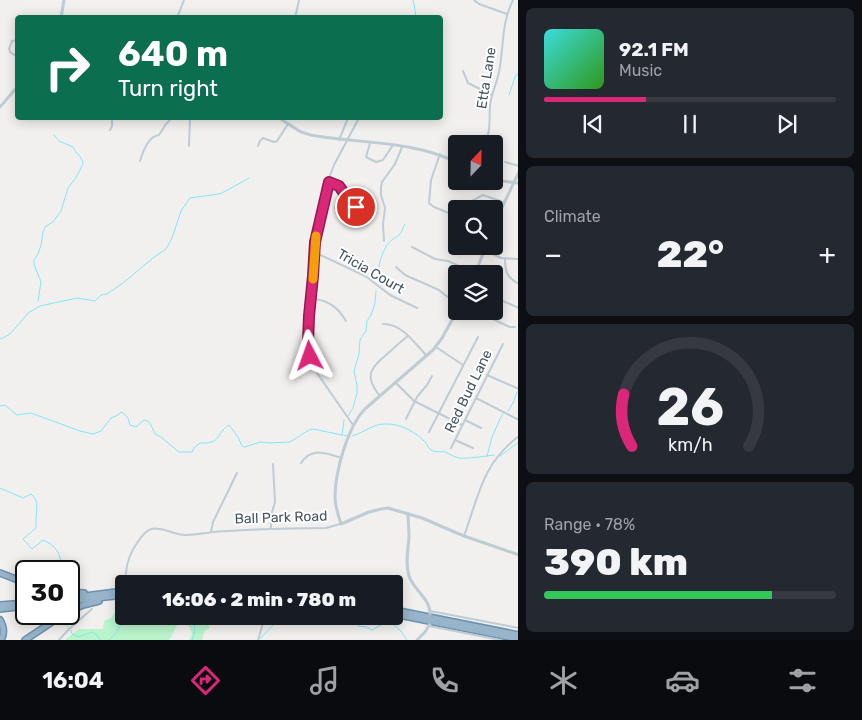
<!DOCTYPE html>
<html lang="en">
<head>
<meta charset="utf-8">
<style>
  body { margin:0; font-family:Rubik,sans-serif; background:#242831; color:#f1f3f6; height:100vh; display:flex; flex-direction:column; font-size:19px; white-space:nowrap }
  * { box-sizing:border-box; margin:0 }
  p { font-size:16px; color:#9ea1a6 }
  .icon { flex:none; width:28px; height:28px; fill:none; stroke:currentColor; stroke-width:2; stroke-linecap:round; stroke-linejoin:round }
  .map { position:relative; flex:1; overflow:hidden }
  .side { display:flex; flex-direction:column; gap:8px; padding:8px; background:#0d0f14; width:344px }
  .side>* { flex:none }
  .banner { position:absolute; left:15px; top:15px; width:428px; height:105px; border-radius:5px; box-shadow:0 2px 12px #0003; background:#0b6e4f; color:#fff; overflow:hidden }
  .needle { width:32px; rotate:22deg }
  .fabs { position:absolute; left:448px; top:135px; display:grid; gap:10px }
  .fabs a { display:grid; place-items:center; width:55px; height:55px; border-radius:5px; background:#171b24; box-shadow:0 2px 12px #0003; font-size:25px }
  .speed { position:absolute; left:15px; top:560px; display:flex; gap:10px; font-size:25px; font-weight:700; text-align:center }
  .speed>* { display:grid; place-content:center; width:65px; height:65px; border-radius:50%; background:#171b24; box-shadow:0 2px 12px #0003; line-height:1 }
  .speed .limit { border:2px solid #111; border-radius:8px; background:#fff; color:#111 }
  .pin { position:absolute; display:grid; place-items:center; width:42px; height:42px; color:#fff; margin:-21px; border:2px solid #fff; border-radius:50%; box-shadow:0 1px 5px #0007 }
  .me { position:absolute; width:55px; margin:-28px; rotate:356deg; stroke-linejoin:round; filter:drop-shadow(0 0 4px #0008) }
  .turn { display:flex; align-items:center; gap:18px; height:105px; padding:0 20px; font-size:22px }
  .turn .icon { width:65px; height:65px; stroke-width:2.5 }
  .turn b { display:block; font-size:35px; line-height:42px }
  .big { font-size:38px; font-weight:800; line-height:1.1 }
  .side .widget { flex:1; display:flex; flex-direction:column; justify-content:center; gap:8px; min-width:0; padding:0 18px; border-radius:8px; background:#242831 }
  .side .dial { align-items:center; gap:0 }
  .dial svg { height:130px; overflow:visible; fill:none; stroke:#363941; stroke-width:7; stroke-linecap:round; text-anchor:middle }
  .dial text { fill:#f1f3f6; stroke:none }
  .song { display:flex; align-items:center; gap:15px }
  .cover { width:60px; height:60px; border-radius:8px; background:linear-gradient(135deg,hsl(180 70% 55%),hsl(110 70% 35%)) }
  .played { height:5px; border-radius:2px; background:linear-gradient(90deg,#db2777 35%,#363941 35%) }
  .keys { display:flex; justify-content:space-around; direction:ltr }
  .heat { display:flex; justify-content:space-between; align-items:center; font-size:28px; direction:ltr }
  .charge { height:8px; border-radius:4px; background:linear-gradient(90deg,#34c759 78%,#363941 0) }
  .trip { position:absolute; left:115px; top:575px; width:288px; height:50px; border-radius:5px; background:#171b24; box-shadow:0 2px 12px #0003; font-weight:800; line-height:50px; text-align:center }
  .tab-bar { display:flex; height:80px; justify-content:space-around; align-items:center; background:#090b0e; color:#9ea1a6 }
  .tab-bar .icon { width:35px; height:35px }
  .tab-bar .active { color:#db2777 }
  .tab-bar b { font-size:22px; color:#f1f3f6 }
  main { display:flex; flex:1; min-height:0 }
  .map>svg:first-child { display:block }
</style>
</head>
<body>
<main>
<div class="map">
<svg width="519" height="640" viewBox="0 0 519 640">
  <rect width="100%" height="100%" fill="#f2efef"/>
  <path fill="#b9f4cb" d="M124,604V616H209L210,620L209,629L205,630L202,640H189L192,634L189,625L183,622C174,624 175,634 169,640H65L79,629H103L104,621L111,618L121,605Z"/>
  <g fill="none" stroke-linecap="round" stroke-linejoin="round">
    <g stroke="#82e7f5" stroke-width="1">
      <path d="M413,0L415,10L416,18"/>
      <path d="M509,95L515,77L519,72"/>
      <path d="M377,279C379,265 381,248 393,239C395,237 398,237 399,235C402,232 403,227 405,224"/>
      <path d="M38,301L41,282L34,264V260L38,254L41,245L43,232L46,226L53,222L61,211L68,188L77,176L83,164C82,156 76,154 73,147L59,141L54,135"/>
      <path d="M0,339L5,337L11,333L28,313L40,306L77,298L95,301L101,295L107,294L123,283L153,258L166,249L172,238L181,211L190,198L219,194L226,191L249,178"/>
      <path d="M0,406L5,405L17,415L31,413L80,431L93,434L101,431L111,418L116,416L122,412L128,418L130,425L136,427L144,420L148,421L151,425L155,434L161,437L179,452H192L194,448L200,443C222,444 215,434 229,425L238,437L242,446L245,447L260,442L269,443L290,442L309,430L313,429L347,436"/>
      <path d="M508,411L513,403L517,392"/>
      <path d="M348,416L353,408L357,393V386L354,371L359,354L360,340L366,331L367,321L371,315L375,303L376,291"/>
      <path d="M342,435L344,420"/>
      <path d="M352,436C363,433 373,424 384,424C400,423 416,432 426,443C428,445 428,448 430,449C433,453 441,451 445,452C450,454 454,457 459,458C466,459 487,456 494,455"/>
      <path d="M487,456L492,437L501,417L503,414"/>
      <path d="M500,456L519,442"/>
      <path d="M0,488L23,498L31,494C40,502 36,509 36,519C36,522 36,525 36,528L23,539L32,549L43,540C56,545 61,554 61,567L65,566L63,571"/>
      <path d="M147,616L154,622L164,616"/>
      <path d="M308,616L320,622L334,616"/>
      <path d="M344,616L357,621L358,626L366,627L372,630L384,623L390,622L401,631L407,640"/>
      <path d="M62,620L68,627"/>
      <path d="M71,630L72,634L78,637L92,632L96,634L100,640"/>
      <path d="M260,639L274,624L273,619L274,616"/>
      <path d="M109,640L116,633L119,627L128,621L131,616"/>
      <path d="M192,640C197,630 193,625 196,616"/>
    </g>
    <g stroke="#6d92af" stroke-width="8">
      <g id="trunk">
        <path d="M0,573L26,583"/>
        <path d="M69,592L84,593"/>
        <path d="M69,598L124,591"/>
        <path d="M69,601L124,595"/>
        <path d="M0,605L26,603"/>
        <path d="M0,609L26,606"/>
        <path d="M394,610L519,635"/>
        <path d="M69,611L83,605L99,601"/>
        <path d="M394,614L519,639"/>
        <path d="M0,620C4,627 5,633 1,640"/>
        <path d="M25,640L64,614"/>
      </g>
    </g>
    <g stroke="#beccd3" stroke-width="2">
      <path d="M474,0L479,4L507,14"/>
      <path d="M177,18L184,0"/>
      <path d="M295,18L299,0"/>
      <path d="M18,40L12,41L9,49L11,53L18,57"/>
      <path d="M463,71L468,83L492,95"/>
      <path d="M110,130L112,126V118"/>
      <path d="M339,140L348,118"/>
      <path d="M370,143L366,157L376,162L383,160L393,145"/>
      <path d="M485,144C491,130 489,120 490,106C491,94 497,83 499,72C504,47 501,24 513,0"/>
      <path d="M189,146L190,118"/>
      <path d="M258,146L260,141L263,138L274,142L277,141L288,124"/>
      <path d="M440,154L431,180L429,203L434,207L456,216"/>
      <path d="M140,161C143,152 148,136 159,135L166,124L172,118"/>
      <path d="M505,162L519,166"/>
      <path d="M329,182L339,186L345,196L356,204L355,210L354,212L350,213L346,218H344L335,208L342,189"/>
      <path d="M464,209L468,203L483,195L503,202"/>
      <path d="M384,241L383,224L385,208L381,195V187L382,182L395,164L402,147"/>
      <path d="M412,247L435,259L448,261L475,273"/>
      <path d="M484,250L501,258L519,259"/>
      <path d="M314,252L361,274L368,278L390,295L417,308"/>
      <path d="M505,259C505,271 507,278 519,284"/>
      <path d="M396,267L405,275L439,290L449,298L456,302"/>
      <path d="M494,297L519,308"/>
      <path d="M311,299C327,299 338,307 346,321"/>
      <path d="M475,311L510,327H515"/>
      <path d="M383,324C402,323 416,345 427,356"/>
      <path d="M436,347L463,365"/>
      <path d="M487,375L519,389"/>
      <path d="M396,383L414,401L462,425"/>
      <path d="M379,395C365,377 369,369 386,355C393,349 400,342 408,336"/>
      <path d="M476,398L519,420"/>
      <path d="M406,419L417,397L427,385L432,376"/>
      <path d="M465,420L481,428"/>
      <path d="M353,425L317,373L311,356L308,342L315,242L329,178L334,165L359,118"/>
      <path d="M429,432L478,337"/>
      <path d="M455,440L473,448"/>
      <path d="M451,448L503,344"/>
      <path d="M301,463C312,446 326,454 342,458"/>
      <path d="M271,529V516L275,502L273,464"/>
      <path d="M211,532L213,522L237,473"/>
      <path d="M464,536C479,495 482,464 519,436"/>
      <path d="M125,577C127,572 126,567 128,562C130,553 142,532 151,529C160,526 175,535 185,535C199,535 213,531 227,531C260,529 293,528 326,528L340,524"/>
      <path d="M224,584L225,578L267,581L288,584"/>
      <path d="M430,611L519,628"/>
      <path d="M429,626L500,640"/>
      <path d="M59,640L69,629L92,609"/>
      <path d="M258,640L265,616"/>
    </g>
    <g stroke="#beccd3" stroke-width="3">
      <path d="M61,18L64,0"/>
      <path d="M0,107L18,86"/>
      <path d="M279,118L301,132L311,135C359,144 411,140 456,162"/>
      <path d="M494,179L501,181L519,183"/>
      <path d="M494,224L519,172"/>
      <path d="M475,274L486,246"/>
      <path d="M457,311L442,338L433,350L366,408C348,425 335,472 335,497C335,506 338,515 341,524L369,512L381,509L388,508L422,518L464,536L519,555"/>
      <path d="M408,513C408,521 409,529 409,537C408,550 405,564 409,576C414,591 432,599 430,617"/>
      <path d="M417,640L425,632L431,622"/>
    </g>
    <use href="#trunk" stroke="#97b4ca" stroke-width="5"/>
  </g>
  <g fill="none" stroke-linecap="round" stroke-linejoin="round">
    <g stroke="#8e194d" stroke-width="12">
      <path id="route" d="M310,356L308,342L309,316L313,276L315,242L329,182L339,186L346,196L356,204V207"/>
    </g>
    <use href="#route" stroke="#db2777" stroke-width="9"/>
    <path stroke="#f59e0b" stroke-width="9" d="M313,279L316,236"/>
  </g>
  <g text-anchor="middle" stroke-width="4" stroke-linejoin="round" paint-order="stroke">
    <g font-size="14" fill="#45555f" stroke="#fff">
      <text transform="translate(486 78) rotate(-81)" y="5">Etta Lane</text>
      <text transform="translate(371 271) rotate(30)" y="5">Tricia Court</text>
      <text transform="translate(468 391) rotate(-64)" y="5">Red Bud Lane</text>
      <text transform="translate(281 517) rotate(-2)" y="5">Ball Park Road</text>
    </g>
  </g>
</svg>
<div class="fabs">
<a><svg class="needle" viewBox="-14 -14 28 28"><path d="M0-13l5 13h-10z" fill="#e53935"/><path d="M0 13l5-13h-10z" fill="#9ea1a6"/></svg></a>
<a><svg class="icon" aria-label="search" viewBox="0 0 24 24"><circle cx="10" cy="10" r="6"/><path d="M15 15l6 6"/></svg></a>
<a><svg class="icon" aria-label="layers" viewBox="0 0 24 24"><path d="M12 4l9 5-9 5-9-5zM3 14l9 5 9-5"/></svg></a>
</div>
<div class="speed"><div class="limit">30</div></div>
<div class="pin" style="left:356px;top:207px;background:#d93025"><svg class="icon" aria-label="arrive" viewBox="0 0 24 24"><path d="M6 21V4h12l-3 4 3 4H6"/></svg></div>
<svg class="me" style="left:310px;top:356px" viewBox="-20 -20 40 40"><path d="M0-17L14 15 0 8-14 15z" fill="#db2777" stroke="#fff" stroke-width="4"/></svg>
<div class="trip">16:06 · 2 min · 780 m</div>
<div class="banner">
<div class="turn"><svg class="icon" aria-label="right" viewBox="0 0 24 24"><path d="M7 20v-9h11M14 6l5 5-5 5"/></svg><div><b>640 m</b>Turn right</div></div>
</div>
</div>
<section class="side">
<div class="widget">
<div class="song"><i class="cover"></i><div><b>92.1 FM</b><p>Music</p></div></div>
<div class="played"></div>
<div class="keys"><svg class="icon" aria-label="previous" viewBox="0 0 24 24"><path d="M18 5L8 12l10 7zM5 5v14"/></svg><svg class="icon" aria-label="pause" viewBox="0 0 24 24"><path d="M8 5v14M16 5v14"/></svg><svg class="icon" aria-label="next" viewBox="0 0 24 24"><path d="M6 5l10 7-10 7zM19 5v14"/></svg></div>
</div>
<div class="widget"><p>Climate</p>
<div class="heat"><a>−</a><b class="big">22°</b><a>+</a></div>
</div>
<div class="widget dial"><svg viewBox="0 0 100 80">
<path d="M14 69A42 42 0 1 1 86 69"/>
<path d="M14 69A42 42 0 0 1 9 37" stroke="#db2777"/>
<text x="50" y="56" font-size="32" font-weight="700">26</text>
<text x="50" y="72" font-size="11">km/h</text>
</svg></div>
<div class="widget"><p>Range · 78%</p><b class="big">390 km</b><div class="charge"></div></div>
</section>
</main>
<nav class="tab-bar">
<b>16:04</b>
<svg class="icon active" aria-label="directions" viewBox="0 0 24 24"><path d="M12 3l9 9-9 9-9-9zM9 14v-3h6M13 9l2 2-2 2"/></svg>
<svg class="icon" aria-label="music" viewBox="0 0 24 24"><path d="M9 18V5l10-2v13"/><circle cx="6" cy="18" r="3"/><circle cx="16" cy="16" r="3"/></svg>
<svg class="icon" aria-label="phone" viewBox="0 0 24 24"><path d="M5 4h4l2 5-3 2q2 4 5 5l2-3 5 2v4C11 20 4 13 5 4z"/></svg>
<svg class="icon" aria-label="climate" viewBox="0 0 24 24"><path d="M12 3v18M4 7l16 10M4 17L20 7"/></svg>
<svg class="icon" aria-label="car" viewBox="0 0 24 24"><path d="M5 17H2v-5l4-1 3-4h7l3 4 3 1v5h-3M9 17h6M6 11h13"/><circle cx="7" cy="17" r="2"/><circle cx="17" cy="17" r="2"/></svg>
<svg class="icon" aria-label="filters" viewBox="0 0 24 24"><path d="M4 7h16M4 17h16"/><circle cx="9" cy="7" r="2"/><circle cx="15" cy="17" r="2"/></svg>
</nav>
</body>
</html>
